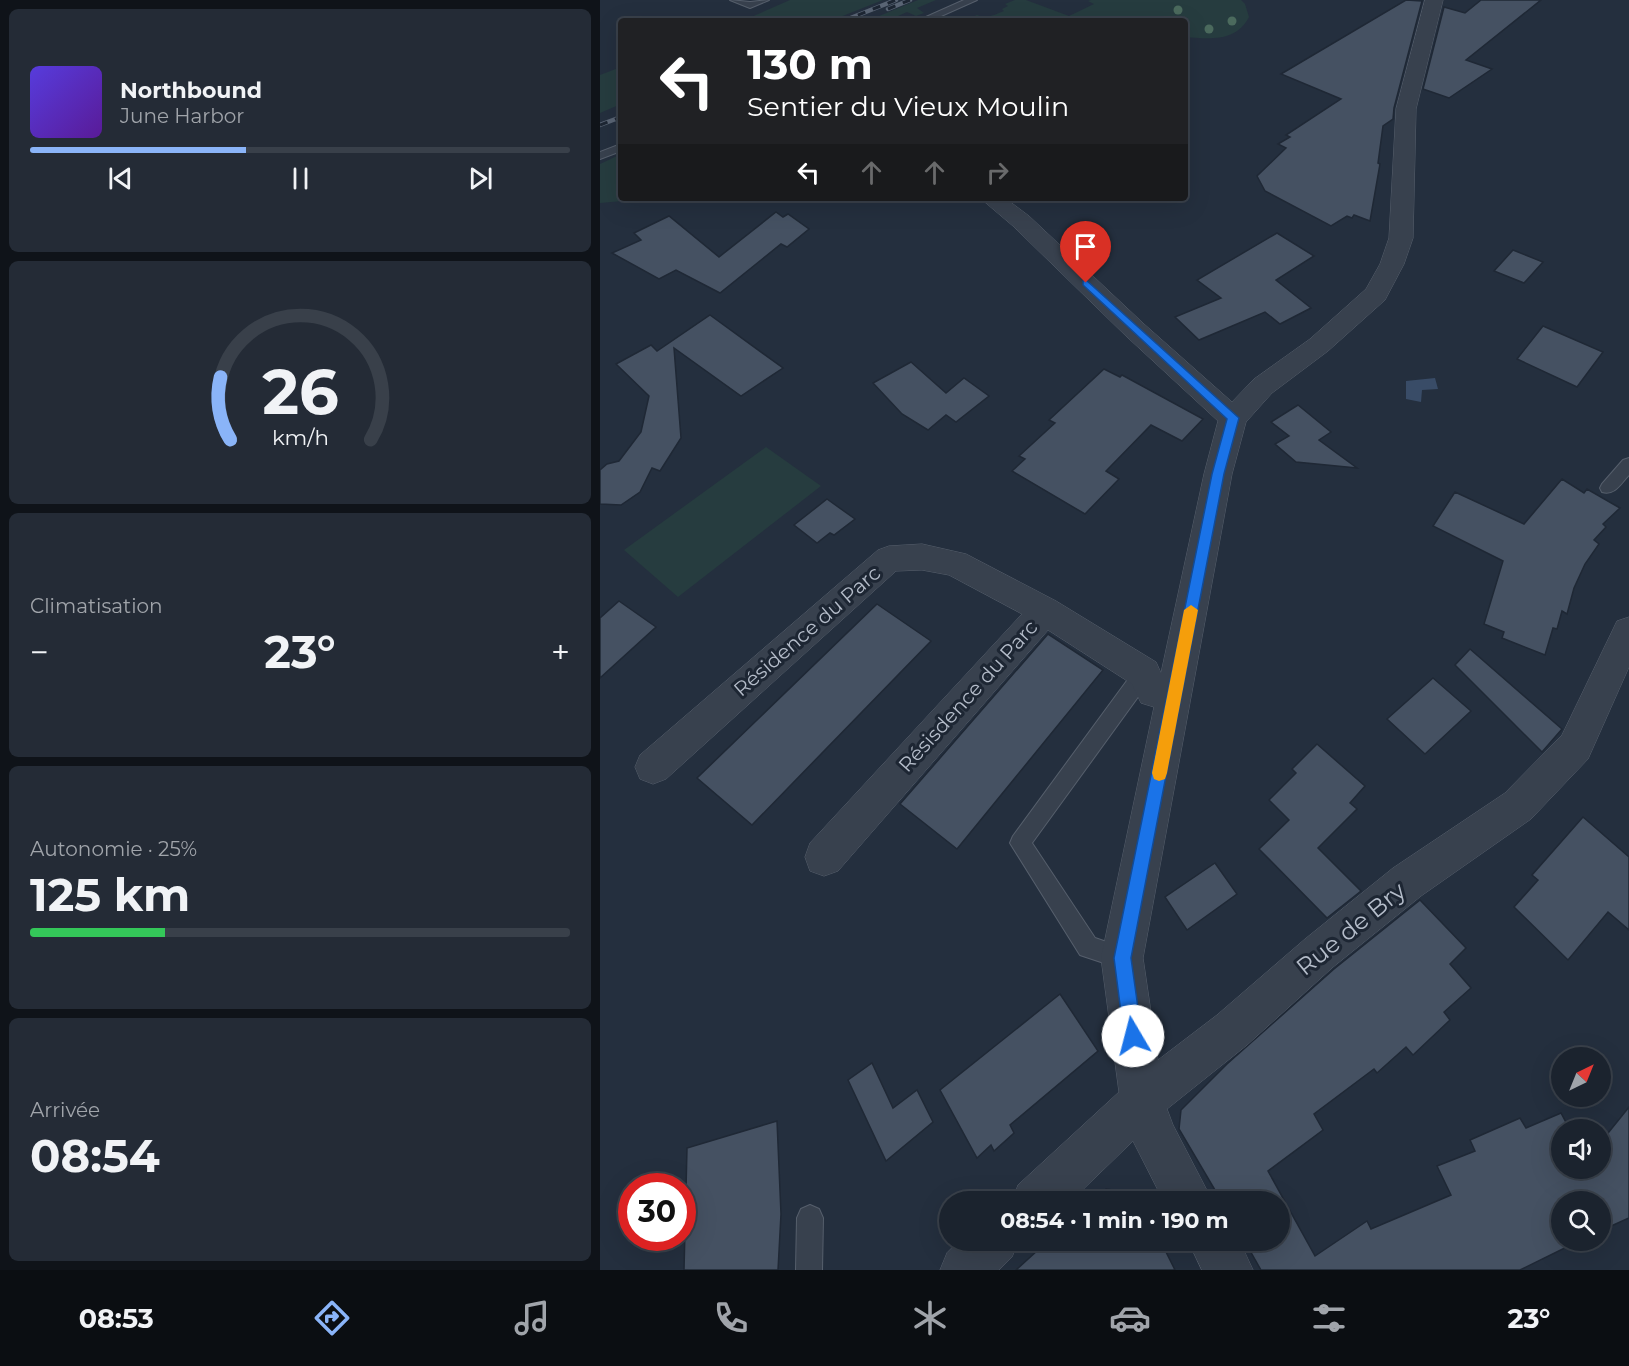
<!DOCTYPE html>
<html lang="fr">
<head>
<meta charset="utf-8">
<style>
  body { margin:0; font-family:Montserrat,sans-serif; background:#242b36; color:#f1f3f6; height:100vh; display:flex; flex-direction:column; font-size:22px; white-space:nowrap }
  * { box-sizing:border-box; margin:0 }
  p { font-size:20px; color:#a0a4aa }
  .icon { flex:none; width:33px; height:33px; fill:none; stroke:currentColor; stroke-width:2; stroke-linecap:round; stroke-linejoin:round }
  .map { position:relative; flex:1; overflow:hidden }
  .panel { display:flex; flex-direction:column; gap:9px; padding:9px; background:#0f1319; width:600px }
  .panel>* { flex:none }
  .banner { position:absolute; left:18px; top:18px; width:570px; height:183px; border-radius:6px; box-shadow:0 6px 24px #0002,0 0 0 2px #39404a; background:#202124; color:#fff; overflow:hidden }
  .needle { width:39px; rotate:43deg }
  .buttons { position:absolute; left:951px; top:1047px; display:grid; gap:12px }
  .buttons a { display:grid; place-items:center; width:60px; height:60px; border-radius:50%; background:#1b232e; box-shadow:0 6px 24px #0002,0 0 0 2px #39404a; font-size:30px }
  .speed { position:absolute; left:18px; top:1173px; display:flex; gap:12px; font-size:30px; font-weight:700; text-align:center }
  .speed>* { display:grid; place-content:center; width:78px; height:78px; border-radius:50%; background:#1b232e; box-shadow:0 6px 24px #0002,0 0 0 2px #39404a; line-height:1 }
  .speed .limit { border:9px solid #d22; background:#fff; color:#111 }
  .pin { position:absolute; display:grid; place-items:center; width:51px; height:51px; color:#fff; margin:-62px -26px; border-radius:50% 50% 50% 0; rotate:-45deg; box-shadow:0 0 6px #0007 }
  .pin .icon { rotate:45deg }
  .me { position:absolute; width:66px; margin:-33px; rotate:352deg; stroke-linejoin:round; filter:drop-shadow(0 0 4px #0008) }
  .turn { display:flex; align-items:center; gap:21px; height:126px; padding:0 30px; font-size:27px }
  .turn .icon { width:78px; height:78px; stroke-width:2.5 }
  .turn b { display:block; font-size:42px; line-height:51px }
  .lanes { display:flex; align-items:center; height:57px; padding:0 30px; background:#0003; justify-content:center; gap:30px; direction:ltr }
  .lanes .off { opacity:.35 }
  .big { font-size:45px; font-weight:700; line-height:1.1 }
  .panel .tile { flex:1; display:flex; flex-direction:column; justify-content:center; gap:9px; min-width:0; padding:0 21px; border-radius:9px; background:#242b36 }
  .panel .dial { align-items:center; gap:0 }
  .dial svg { height:156px; overflow:visible; fill:none; stroke:#39404a; stroke-width:7; stroke-linecap:round; text-anchor:middle }
  .dial text { fill:#f1f3f6; stroke:none }
  .song { display:flex; align-items:center; gap:18px }
  .cover { width:72px; height:72px; border-radius:9px; background:linear-gradient(135deg,hsl(250 70% 55%),hsl(270 70% 35%)) }
  .played { height:6px; border-radius:3px; background:linear-gradient(90deg,#8ab4f8 40%,#39404a 40%) }
  .keys { display:flex; justify-content:space-around; direction:ltr }
  .heat { display:flex; justify-content:space-between; align-items:center; font-size:33px; direction:ltr }
  .charge { height:9px; border-radius:4px; background:linear-gradient(90deg,#34c759 25%,#39404a 0) }
  .trip { position:absolute; left:339px; top:1191px; width:351px; height:60px; border-radius:30px; background:#1b232e; box-shadow:0 6px 24px #0002,0 0 0 2px #39404a; font-weight:700; line-height:60px; text-align:center }
  .tab-bar { display:flex; height:96px; justify-content:space-around; align-items:center; background:#0b0e12; color:#a0a4aa }
  .tab-bar .icon { width:42px; height:42px }
  .tab-bar .current { color:#8ab4f8 }
  .tab-bar b { font-size:27px; color:#f1f3f6 }
  main { display:flex; flex:1; min-height:0 }
  .map>svg:first-child { display:block }
</style>
</head>
<body>
<main>
<section class="panel">
<div class="tile">
<div class="song"><i class="cover"></i><div><b>Northbound</b><p>June Harbor</p></div></div>
<div class="played"></div>
<div class="keys"><svg class="icon" aria-label="previous" viewBox="0 0 24 24"><path d="M18 5L8 12l10 7zM5 5v14"/></svg><svg class="icon" aria-label="pause" viewBox="0 0 24 24"><path d="M8 5v14M16 5v14"/></svg><svg class="icon" aria-label="next" viewBox="0 0 24 24"><path d="M6 5l10 7-10 7zM19 5v14"/></svg></div>
</div>
<div class="tile dial"><svg viewBox="0 0 100 80">
<path d="M14 69A42 42 0 1 1 86 69"/>
<path d="M14 69A42 42 0 0 1 9 37" stroke="#8ab4f8"/>
<text x="50" y="56" font-size="32" font-weight="700">26</text>
<text x="50" y="72" font-size="11">km/h</text>
</svg></div>
<div class="tile"><p>Climatisation</p>
<div class="heat"><a>−</a><b class="big">23°</b><a>+</a></div>
</div>
<div class="tile"><p>Autonomie · 25%</p><b class="big">125 km</b><div class="charge"></div></div>
<div class="tile"><p>Arrivée</p><b class="big">08:54</b></div>
</section>
<div class="map">
<svg width="1029" height="1270" viewBox="0 0 1029 1270">
  <rect width="100%" height="100%" fill="#242f3e"/>
  <g fill="#263c3f">
    <path d="M190,0H283L230,21H142Z"/>
    <path d="M318,0H336L317,8L324,13L316,16L307,12L287,21H267Z"/>
    <path d="M415,0H426L469,16L494,4L488,1L491,0H641L645,4L649,17C636,42 610,39 585,37V21L365,20L377,15C387,19 394,15 404,11L402,9L408,6L405,4Z"/>
    <path d="M21,67V104L0,113V75Z"/>
    <path d="M17,156L21,158V198H55L0,203V164Z"/>
    <path d="M166,447L221,486L78,597L24,550Z"/>
  </g>
  <path fill="#394c67" d="M835,378L838,389L822,390L821,402L806,399V381Z"/>
  <g fill="#455162" stroke="#1f2835" stroke-width="1.5">
    <path d="M806,0L822,1L794,108L793,119L783,126L778,163L780,164L770,221L754,215L752,218L747,216L731,226L665,191L657,176L686,148L678,144L690,137L686,135L741,99L681,74Z"/>
    <path d="M881,0H941L866,60L892,69L849,98L823,89L844,7L865,13Z"/>
    <path d="M176,212L183,217L188,214L209,229L187,247L181,244L120,293L76,270L59,279L12,253L41,240L34,233L69,216L119,257Z"/>
    <path d="M677,233L714,256L676,280L711,308L680,324L665,312L599,340L575,317L621,298L597,280Z"/>
    <path d="M913,250L943,262L924,283L894,271Z"/>
    <path d="M110,315L183,368L141,396L74,348L81,438L60,471L52,468L40,492L21,505L0,504V470L7,464L19,461L41,432L49,396L16,364L51,345L57,351Z"/>
    <path d="M943,326L1003,352L977,387L917,359Z"/>
    <path d="M311,362L346,393L364,378L389,396L356,422L346,415L328,430L302,414L273,383Z"/>
    <path d="M504,369L520,377L522,375L603,419L582,441L551,425L506,471L519,479L485,514L412,471L425,459L419,456L455,423L449,420Z"/>
    <path d="M698,405L731,432L719,440L757,468L696,462L675,444L689,436L671,422Z"/>
    <path d="M962,479L984,493L987,489L1020,508L1003,524L1006,527L994,540L999,544L985,564L974,588L967,614L962,611L957,629L953,628L945,655L902,638L904,632L884,624L903,561L833,526L855,492L924,524Z"/>
    <path d="M227,499L255,519L234,535L230,533L217,543L194,525Z"/>
    <path d="M19,601L56,627L0,678V618Z"/>
    <path d="M277,604L331,641L152,825L97,778Z"/>
    <path d="M448,634L503,670L357,849L300,804Z"/>
    <path d="M870,649L962,729L942,752L855,665Z"/>
    <path d="M833,678L871,711L825,754L787,719Z"/>
    <path d="M717,744L765,786L750,803L757,809L718,848L761,891L727,918L659,849L689,820L669,800L696,773L692,769Z"/>
    <path d="M983,817L1029,857V930L1008,912L968,960L914,907L938,880L932,875Z"/>
    <path d="M615,863L637,894L587,930L565,897Z"/>
    <path d="M820,900L866,948L850,964L871,988L844,1012L850,1020L813,1055L806,1047L777,1073L774,1069L714,1114L723,1130L668,1171L715,1256L767,1221L771,1229L851,1195L837,1166L875,1151L870,1140L920,1118L926,1128L961,1113L970,1130H962V1168H1000V1143L1029,1107V1218L1000,1231V1202H962V1240H981L920,1270H661L644,1240H680V1202H622L579,1129L581,1110L627,1064L734,969Z"/>
    <path d="M460,994L498,1051L410,1125L414,1133L394,1151L391,1145L377,1158L340,1090Z"/>
    <path d="M272,1063L293,1108L317,1090L333,1122L286,1161L248,1080Z"/>
    <path d="M177,1121L181,1214L178,1270H84L87,1148Z"/>
    <path d="M506,1189L537,1194L540,1202H492Z"/>
    <path d="M449,1240H560L575,1270H416Z"/>
  </g>
  <g fill="none" stroke-linecap="round" stroke-linejoin="round">
    <g stroke="#565f6c" stroke-width="2">
      <g id="service">
        <path d="M130,0L150,2L169,0L150,8Z"/>
        <path d="M364,0H377L330,21H317Z"/>
        <path d="M21,144V151L0,159V152Z"/>
        <path d="M1029,458V475C1021,483 1015,496 1002,492L1000,488L1002,484L1023,460Z"/>
        <path d="M544,665L551,667L553,673L551,679L432,843L495,938L530,950L533,958L530,966L522,969L480,955L410,843L413,836L537,667Z"/>
        <path d="M210,1205L219,1209L223,1218L222,1270H196L197,1218L201,1209Z"/>
      </g>
    </g>
    <g stroke="#565f6c" stroke-width="1">
      <g id="minor">
        <path d="M825,0H843L816,109L813,238L804,264L785,300L728,351L672,393L646,422L632,474L543,958L558,1060L617,1015L705,939L793,868L905,793L962,735L1017,621L1029,617V667L988,759L931,819L821,896L733,967L647,1045L567,1109L573,1125L613,1202H564L533,1141L470,1202H412L418,1185L519,1092L501,958L554,707L541,703L532,684L448,630L238,871L224,876L210,871L205,857L210,843L422,614L349,575L322,570L296,571L66,779L53,784L40,779L35,767L40,755L278,550L289,546L322,544L366,554L456,601L556,662L561,673L604,474L618,421L526,336L413,226L380,198H405L429,216L544,324L632,402L654,379L710,339L766,289L780,264L789,238L796,109Z"/>
        <path d="M360,1240H419L412,1257L399,1270H340L347,1253Z"/>
        <path d="M588,1240H639L653,1270H602Z"/>
      </g>
    </g>
    <use href="#service" fill="#38414e" fill-rule="evenodd"/>
    <use href="#minor" fill="#38414e" fill-rule="evenodd"/>
    <g stroke="#5a6575" stroke-width="4.5">
      <g id="rail">
        <path d="M288,9L310,0"/>
        <path d="M243,21L296,0"/>
        <path d="M0,125L21,117"/>
      </g>
    </g>
    <use href="#rail" stroke="#1d2633" stroke-width="3" stroke-dasharray="8" stroke-linecap="butt"/>
  </g>
  <g fill="#4b6a5d">
    <circle cx="578" cy="10" r="4.5"/>
    <circle cx="632" cy="21" r="4.5"/>
    <circle cx="609" cy="29" r="4.5"/>
  </g>
  <path fill="#1a73e8" stroke="#114b97" stroke-width="1.5" d="M486,280L639,418L624,474L531,958L542,1036L540,1043L533,1045L527,1043L524,1036L514,958L612,474L627,419L483,285V281Z"/>
  <path fill="#f59e0b" d="M591,605L598,610L567,773L565,779L559,781L554,779L552,773L584,610Z"/>
  <g text-anchor="middle" stroke-width="6" stroke-linejoin="round" paint-order="stroke">
    <g font-size="20" fill="#b4bcc9" stroke="#1d2633">
      <text transform="translate(207 631) rotate(-41)" y="7">Résidence du Parc</text>
      <text transform="translate(368 696) rotate(-48)" y="7">Résisdence du Parc</text>
    </g>
    <g font-size="24" fill="#b4bcc9" stroke="#1d2633">
      <text transform="translate(751 929) rotate(-39)" y="8">Rue de Bry</text>
    </g>
  </g>
</svg>
<div class="buttons">
<a><svg class="needle" viewBox="-14 -14 28 28"><path d="M0-13l5 13h-10z" fill="#e53935"/><path d="M0 13l5-13h-10z" fill="#a0a4aa"/></svg></a>
<a><svg class="icon" aria-label="sound" viewBox="0 0 24 24"><path d="M4 9h4l5-4v14l-5-4H4zM17 9q2 3 0 6"/></svg></a>
<a><svg class="icon" aria-label="search" viewBox="0 0 24 24"><circle cx="10" cy="10" r="6"/><path d="M15 15l6 6"/></svg></a>
</div>
<div class="speed"><div class="limit">30</div></div>
<div class="pin" style="left:486px;top:283px;background:#d93025"><svg class="icon" aria-label="arrive" viewBox="0 0 24 24"><path d="M6 21V4h12l-3 4 3 4H6"/></svg></div>
<svg class="me" style="left:533px;top:1036px" viewBox="-20 -20 40 40"><circle r="19" fill="#fff"/><path d="M0-13L10 11 0 6-10 11z" fill="#1a73e8"/></svg>
<div class="trip">08:54 · 1 min · 190 m</div>
<div class="banner">
<div class="turn"><svg class="icon" aria-label="left" viewBox="0 0 24 24"><path d="M17 20v-9H6M10 6l-5 5 5 5"/></svg><div><b>130 m</b>Sentier du Vieux Moulin</div></div>
<div class="lanes"><svg class="icon" aria-label="left" viewBox="0 0 24 24"><path d="M17 20v-9H6M10 6l-5 5 5 5"/></svg><svg class="icon off" aria-label="ahead" viewBox="0 0 24 24"><path d="M12 20V5M6 11l6-6 6 6"/></svg><svg class="icon off" aria-label="ahead" viewBox="0 0 24 24"><path d="M12 20V5M6 11l6-6 6 6"/></svg><svg class="icon off" aria-label="right" viewBox="0 0 24 24"><path d="M7 20v-9h11M14 6l5 5-5 5"/></svg></div>
</div>
</div>
</main>
<nav class="tab-bar">
<b>08:53</b>
<svg class="icon current" aria-label="directions" viewBox="0 0 24 24"><path d="M12 3l9 9-9 9-9-9zM9 14v-3h6M13 9l2 2-2 2"/></svg>
<svg class="icon" aria-label="music" viewBox="0 0 24 24"><path d="M9 18V5l10-2v13"/><circle cx="6" cy="18" r="3"/><circle cx="16" cy="16" r="3"/></svg>
<svg class="icon" aria-label="phone" viewBox="0 0 24 24"><path d="M5 4h4l2 5-3 2q2 4 5 5l2-3 5 2v4C11 20 4 13 5 4z"/></svg>
<svg class="icon" aria-label="climate" viewBox="0 0 24 24"><path d="M12 3v18M4 7l16 10M4 17L20 7"/></svg>
<svg class="icon" aria-label="car" viewBox="0 0 24 24"><path d="M5 17H2v-5l4-1 3-4h7l3 4 3 1v5h-3M9 17h6M6 11h13"/><circle cx="7" cy="17" r="2"/><circle cx="17" cy="17" r="2"/></svg>
<svg class="icon" aria-label="filters" viewBox="0 0 24 24"><path d="M4 7h16M4 17h16"/><circle cx="9" cy="7" r="2"/><circle cx="15" cy="17" r="2"/></svg>
<b>23°</b>
</nav>
</body>
</html>
